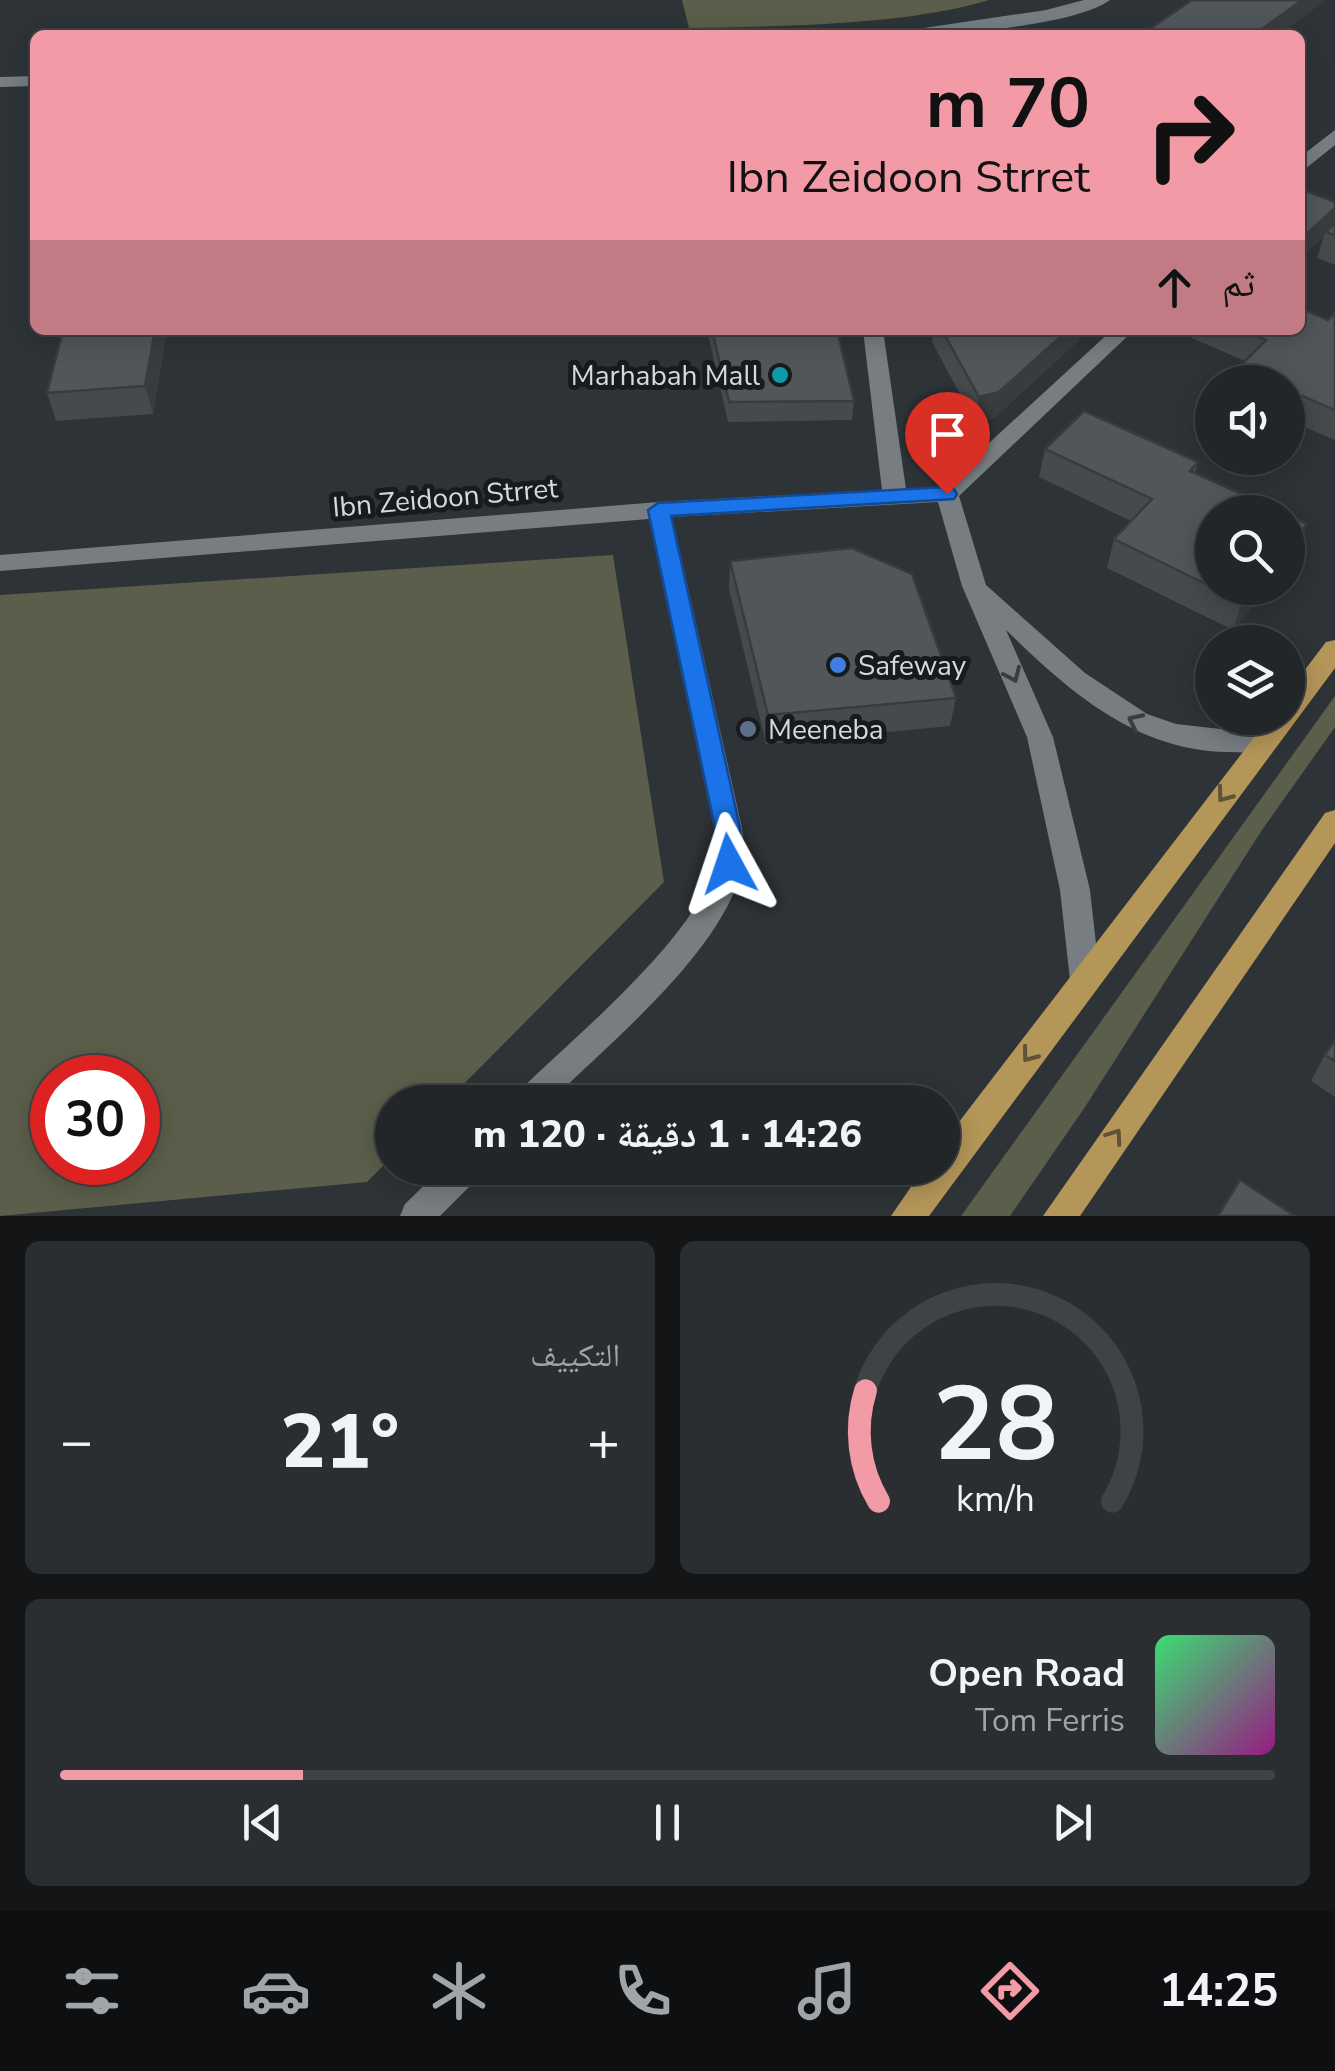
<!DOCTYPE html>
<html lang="ar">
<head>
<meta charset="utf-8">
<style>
  body { margin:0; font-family:"Nunito Sans","Noto Naskh Arabic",sans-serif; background:#2a2e31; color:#f1f3f6; direction:rtl; height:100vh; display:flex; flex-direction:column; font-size:38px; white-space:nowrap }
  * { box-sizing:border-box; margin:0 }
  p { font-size:32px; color:#a2a5a8 }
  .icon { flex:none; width:55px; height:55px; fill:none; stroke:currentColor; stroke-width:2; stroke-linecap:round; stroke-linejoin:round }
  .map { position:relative; height:1216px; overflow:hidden; direction:ltr }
  .panel { display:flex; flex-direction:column; gap:25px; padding:25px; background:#131517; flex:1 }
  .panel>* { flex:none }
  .banner { position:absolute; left:30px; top:30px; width:1275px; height:305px; border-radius:15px; box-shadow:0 5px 25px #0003,0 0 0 2px #3f4346; direction:rtl; background:#f39aa7; color:#111; overflow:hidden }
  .buttons { position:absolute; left:1195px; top:365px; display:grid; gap:20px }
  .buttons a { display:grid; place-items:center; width:110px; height:110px; border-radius:50%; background:#222629; box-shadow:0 5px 25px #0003,0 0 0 2px #3f4346; font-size:50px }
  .speed { position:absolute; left:30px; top:1055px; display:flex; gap:20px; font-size:50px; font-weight:700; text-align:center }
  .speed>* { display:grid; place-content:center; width:130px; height:130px; border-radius:50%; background:#222629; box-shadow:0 5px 25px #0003,0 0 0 2px #3f4346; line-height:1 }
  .speed .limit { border:15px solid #d22; background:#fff; color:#111 }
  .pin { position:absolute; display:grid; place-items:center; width:85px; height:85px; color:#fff; margin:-102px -42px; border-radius:50% 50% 50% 0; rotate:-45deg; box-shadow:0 0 10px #0007 }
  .pin .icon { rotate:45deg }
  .me { position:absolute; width:110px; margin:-55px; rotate:355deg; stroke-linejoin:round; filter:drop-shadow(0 0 8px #0008) }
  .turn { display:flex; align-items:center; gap:35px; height:210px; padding:0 50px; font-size:45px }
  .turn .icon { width:130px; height:130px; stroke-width:2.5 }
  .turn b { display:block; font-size:70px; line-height:85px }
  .then { display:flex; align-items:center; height:95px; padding:0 50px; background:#0003; gap:20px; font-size:38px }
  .big { font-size:75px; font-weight:800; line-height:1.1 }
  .panel .tile { flex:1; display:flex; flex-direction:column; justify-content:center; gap:15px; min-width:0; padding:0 35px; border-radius:15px; background:#2a2e31 }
  .panel .dial { align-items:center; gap:0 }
  .dial svg { height:260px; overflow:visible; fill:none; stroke:#3f4346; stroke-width:7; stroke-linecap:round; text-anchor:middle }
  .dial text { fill:#f1f3f6; stroke:none }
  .song { display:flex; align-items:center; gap:30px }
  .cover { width:120px; height:120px; border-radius:15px; background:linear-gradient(135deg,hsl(140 70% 55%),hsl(310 70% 35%)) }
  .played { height:10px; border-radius:5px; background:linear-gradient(90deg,#f39aa7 20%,#3f4346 20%) }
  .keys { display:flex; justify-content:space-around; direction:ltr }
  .heat { display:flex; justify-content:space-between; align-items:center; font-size:55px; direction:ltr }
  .panel .tiles { flex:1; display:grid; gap:25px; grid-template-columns:1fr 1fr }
  .tile:last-child { grid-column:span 2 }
  .trip { position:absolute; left:375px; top:1085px; width:585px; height:100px; border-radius:50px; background:#222629; box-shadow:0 5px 25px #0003,0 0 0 2px #3f4346; font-weight:800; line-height:100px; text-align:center; direction:rtl }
  .menu { display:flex; height:160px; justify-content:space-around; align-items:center; background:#0e0f10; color:#a2a5a8 }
  .menu .icon { width:70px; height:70px }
  .menu .selected { color:#f39aa7 }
  .menu b { font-size:45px; color:#f1f3f6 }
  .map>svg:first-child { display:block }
</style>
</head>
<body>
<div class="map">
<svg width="1335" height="1216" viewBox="0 0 1335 1216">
  <rect width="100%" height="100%" fill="#2e3337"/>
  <g fill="#5a5e4a" fill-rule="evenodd">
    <path d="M682,0H989C903,26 779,26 689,28Z"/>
    <path d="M613,555L664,882L446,1102H392V1157L367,1182L0,1216V595ZM52,1078H138V1162H52Z"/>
    <path d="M1335,696V727L1262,830L1085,1107L1010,1216H961Z"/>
  </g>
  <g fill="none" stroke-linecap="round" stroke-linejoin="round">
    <g fill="#777d81" fill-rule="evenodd">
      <path d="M1084,0H1110C1075,26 948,35 902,35L910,30L1046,10Z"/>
      <path d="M35,76V86L0,87V77Z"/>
      <path d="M1335,130V145L1300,173V157Z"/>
      <path d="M863,330H883L906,489L941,487L1112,330H1134L959,496L986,585L1085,673L1147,714L1176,724L1274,735L1277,742L1274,749C1259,754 1243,752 1227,752C1135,750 1069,691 1006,630L1053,737L1090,890L1100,980L1096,989L1085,993L1074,989L1070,980L1060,890L1027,737L962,586L938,502L672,517L742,828C743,840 745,855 743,866C722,953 612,1040 550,1102H513L518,1092C573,1038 696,938 714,866C717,855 714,840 714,828L649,519L0,571V555L659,502L882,490Z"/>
      <path d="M442,1168H482L477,1179L440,1216H400L405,1204Z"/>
    </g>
    <g fill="#b59659" fill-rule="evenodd">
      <path d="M1335,640V668L929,1216H891L924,1168H942V1144L1269,718H1288V692L1326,642Z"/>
      <path d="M1335,810V843L1080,1216H1043L1325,813Z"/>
    </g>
  </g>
  <g fill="#464a4d">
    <path d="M1300,191L1335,202V219L1333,225L1335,223V265L1317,258L1324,236L1300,258Z"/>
    <path d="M1335,313V440L1288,420V382H1233L1237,369L1245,361L1173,330H1300L1328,320Z"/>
    <path d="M167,330L153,414L56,421L47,393Z"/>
    <path d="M707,330H837L854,401L852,420L728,422Z"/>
    <path d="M934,330H1082L1078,341L994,418L975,422L932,342Z"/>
    <path d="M1045,449L1198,462L1195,473L1268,588L1233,630L1107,568L1114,539L1131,521L1039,477Z"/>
    <path d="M730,561L956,698L950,726L766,744L729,589Z"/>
    <path d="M1335,1040V1097L1311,1081L1325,1055Z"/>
  </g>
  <g fill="#393c3f">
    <path d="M1302,0H1326L1279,35H1254Z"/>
    <path d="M1335,208V219L1332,229L1326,232L1324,236L1300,258V240Z"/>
    <path d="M155,330H167L153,414L145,386Z"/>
    <path d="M1068,330H1082L1078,341L994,418L975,422L979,397Z"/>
    <path d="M1307,524L1297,553L1288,564V548Z"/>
    <path d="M1254,588H1268L1233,630L1242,602Z"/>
  </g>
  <g fill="#51565a" stroke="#393c3f" stroke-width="2.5">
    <path d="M1192,0H1302L1254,35H1141Z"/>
    <path d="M1301,189L1335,202V208L1300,240Z"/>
    <path d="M1335,223V235L1326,232Z"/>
    <path d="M1300,308L1328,320L1335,313V410L1288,390V382H1270L1237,369L1266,340L1242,330H1300Z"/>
    <path d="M63,330H155L145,386L47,393Z"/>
    <path d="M712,330H837L854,401L729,402Z"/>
    <path d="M942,330H1068L999,392L979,397Z"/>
    <path d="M1084,411L1198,462L1190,471L1282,512H1212V587L1114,539L1152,499L1045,449Z"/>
    <path d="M1288,515L1307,524L1288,548Z"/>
    <path d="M852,548L912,574L956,698L768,715L730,561Z"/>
    <path d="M1214,588H1254L1242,602Z"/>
    <path d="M1335,1040V1061L1325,1055Z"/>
    <path d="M1240,1180L1295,1216H1218Z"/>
  </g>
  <defs><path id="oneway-chevron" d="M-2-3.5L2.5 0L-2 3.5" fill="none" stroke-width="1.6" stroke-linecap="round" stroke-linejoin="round" transform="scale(2.5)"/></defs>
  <g stroke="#393d3f">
    <use href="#oneway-chevron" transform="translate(1013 675) rotate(66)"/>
    <use href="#oneway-chevron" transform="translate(1135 721) rotate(-154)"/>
  </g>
  <g stroke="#5f5237">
    <use href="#oneway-chevron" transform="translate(1224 795) rotate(127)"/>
    <use href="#oneway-chevron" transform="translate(1029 1055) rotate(127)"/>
    <use href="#oneway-chevron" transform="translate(1115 1136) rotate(-55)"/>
  </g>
  <path fill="#1a73e8" stroke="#114b97" stroke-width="2.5" d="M947,487L954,489L957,494L954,499L671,516L740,828L742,864L738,871L729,874L720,871L715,828L648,510L658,503Z"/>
  <circle fill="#0f9aa8" stroke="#181a1c" stroke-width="4" cx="780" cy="375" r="10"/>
  <circle fill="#3f7fe0" stroke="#181a1c" stroke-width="4" cx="838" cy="665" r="10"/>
  <circle fill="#5c6f8a" stroke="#181a1c" stroke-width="4" cx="748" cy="729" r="10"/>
  <g text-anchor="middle" stroke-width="10" stroke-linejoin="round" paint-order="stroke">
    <g font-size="28" fill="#d6d9db" stroke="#181a1c" text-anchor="start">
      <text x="760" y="385" text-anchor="end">Marhabah Mall</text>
      <text x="858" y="675">Safeway</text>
      <text x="768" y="739">Meeneba</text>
    </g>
    <g font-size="28" fill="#d6d9db" stroke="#181a1c">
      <text transform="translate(445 497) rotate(-5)" y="10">Ibn Zeidoon Strret</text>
    </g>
  </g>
</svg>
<div class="buttons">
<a><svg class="icon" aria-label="sound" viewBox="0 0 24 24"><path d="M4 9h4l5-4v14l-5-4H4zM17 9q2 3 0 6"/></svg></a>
<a><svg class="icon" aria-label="search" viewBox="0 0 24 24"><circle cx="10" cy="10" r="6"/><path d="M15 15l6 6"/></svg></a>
<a><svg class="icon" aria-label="layers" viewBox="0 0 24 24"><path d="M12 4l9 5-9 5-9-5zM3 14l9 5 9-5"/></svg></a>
</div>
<div class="speed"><div class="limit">30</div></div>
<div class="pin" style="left:947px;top:494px;background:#d93025"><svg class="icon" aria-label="arrive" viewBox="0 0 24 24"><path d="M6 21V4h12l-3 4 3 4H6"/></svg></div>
<svg class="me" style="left:729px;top:864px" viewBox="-20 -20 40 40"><path d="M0-17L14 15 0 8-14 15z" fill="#1a73e8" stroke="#fff" stroke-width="4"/></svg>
<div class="trip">14:26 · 1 دقيقة · 120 m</div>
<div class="banner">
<div class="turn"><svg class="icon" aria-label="right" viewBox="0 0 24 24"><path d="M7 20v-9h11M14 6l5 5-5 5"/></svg><div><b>70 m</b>Ibn Zeidoon Strret</div></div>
<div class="then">ثم<svg class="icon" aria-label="ahead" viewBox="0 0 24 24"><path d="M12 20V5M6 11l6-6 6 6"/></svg></div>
</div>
</div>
<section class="panel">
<div class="tiles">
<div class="tile dial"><svg viewBox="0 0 100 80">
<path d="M14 69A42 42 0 1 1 86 69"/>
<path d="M14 69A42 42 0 0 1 10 35" stroke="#f39aa7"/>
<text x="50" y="56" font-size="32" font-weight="700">28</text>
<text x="50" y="72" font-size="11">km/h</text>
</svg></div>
<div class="tile"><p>التكييف</p>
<div class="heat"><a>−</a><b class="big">21°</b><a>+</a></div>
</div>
<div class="tile">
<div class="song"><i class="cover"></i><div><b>Open Road</b><p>Tom Ferris</p></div></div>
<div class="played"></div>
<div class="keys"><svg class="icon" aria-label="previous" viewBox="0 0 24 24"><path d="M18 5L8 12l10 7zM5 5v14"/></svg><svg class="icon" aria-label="pause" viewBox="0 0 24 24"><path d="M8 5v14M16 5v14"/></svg><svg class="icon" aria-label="next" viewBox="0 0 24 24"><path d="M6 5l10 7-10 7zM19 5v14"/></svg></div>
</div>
</div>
</section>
<nav class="menu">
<b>14:25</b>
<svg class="icon selected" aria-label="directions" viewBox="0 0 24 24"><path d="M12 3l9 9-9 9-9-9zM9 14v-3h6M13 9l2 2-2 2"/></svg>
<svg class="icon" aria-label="music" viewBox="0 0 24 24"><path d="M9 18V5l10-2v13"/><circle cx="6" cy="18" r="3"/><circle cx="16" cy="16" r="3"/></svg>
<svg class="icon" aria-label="phone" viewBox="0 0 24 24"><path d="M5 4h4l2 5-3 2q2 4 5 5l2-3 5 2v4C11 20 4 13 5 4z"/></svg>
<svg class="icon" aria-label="climate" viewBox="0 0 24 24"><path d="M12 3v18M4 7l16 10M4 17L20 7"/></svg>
<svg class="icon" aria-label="car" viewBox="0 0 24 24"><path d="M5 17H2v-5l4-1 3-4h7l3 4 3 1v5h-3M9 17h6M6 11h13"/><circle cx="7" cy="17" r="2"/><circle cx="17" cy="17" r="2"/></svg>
<svg class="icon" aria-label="filters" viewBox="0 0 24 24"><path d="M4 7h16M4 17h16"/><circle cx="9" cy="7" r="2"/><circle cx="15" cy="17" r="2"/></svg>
</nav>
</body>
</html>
